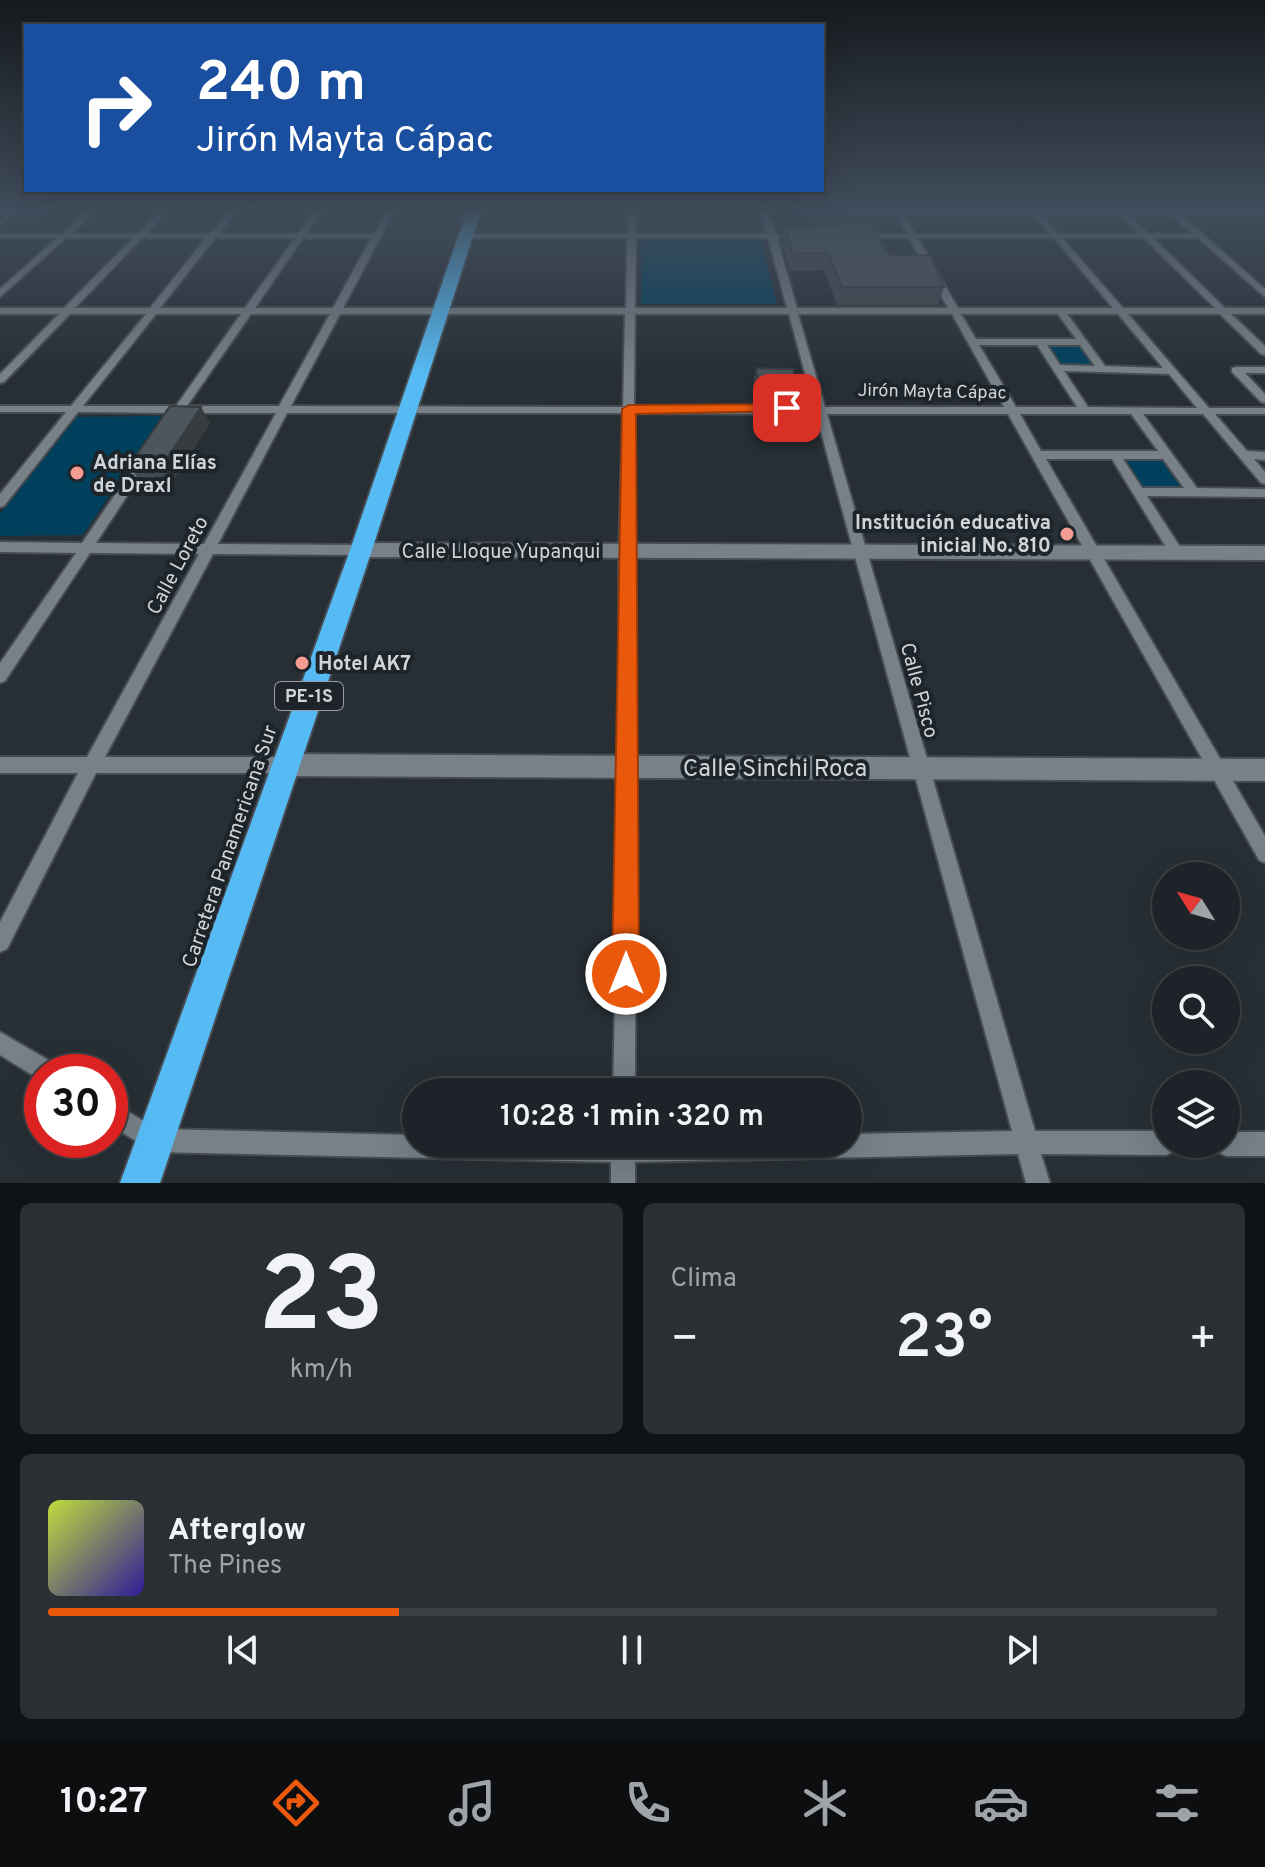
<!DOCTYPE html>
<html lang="es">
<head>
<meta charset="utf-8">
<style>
  body { margin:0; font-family:Overpass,sans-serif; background:#2a2f34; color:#f1f3f6; height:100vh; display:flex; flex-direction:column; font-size:30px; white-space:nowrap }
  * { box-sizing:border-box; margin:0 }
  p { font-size:26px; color:#a0a4a8 }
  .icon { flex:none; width:44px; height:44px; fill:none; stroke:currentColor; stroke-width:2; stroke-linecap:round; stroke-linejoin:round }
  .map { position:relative; height:1183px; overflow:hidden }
  .sheet { display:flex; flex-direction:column; gap:20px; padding:20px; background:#101316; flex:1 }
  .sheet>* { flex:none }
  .top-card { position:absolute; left:24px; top:24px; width:800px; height:168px; border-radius:0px; box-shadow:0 8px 32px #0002,0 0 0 2px #3b4045; background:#1a4fa0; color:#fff; overflow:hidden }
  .needle { width:52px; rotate:307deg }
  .controls { position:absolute; left:1152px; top:862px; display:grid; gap:16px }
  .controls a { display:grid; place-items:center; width:88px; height:88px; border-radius:50%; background:#1d2328; box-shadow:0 8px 32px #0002,0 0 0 2px #3b4045; font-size:40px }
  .speed { position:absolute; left:24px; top:1054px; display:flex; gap:16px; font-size:40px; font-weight:700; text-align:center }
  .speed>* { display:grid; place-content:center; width:104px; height:104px; border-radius:50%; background:#1d2328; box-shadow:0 8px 32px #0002,0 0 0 2px #3b4045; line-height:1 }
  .speed .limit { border:12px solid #d22; background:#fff; color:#111 }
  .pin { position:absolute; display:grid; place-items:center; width:68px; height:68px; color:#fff; margin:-34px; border-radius:16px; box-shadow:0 4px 12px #0006 }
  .me { position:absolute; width:88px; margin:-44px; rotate:0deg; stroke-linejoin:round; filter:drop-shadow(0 0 6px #0008) }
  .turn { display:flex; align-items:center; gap:28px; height:168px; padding:0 40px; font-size:36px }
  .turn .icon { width:104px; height:104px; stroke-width:2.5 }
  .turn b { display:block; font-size:56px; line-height:68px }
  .big { font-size:60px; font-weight:600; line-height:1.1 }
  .sheet .tile { flex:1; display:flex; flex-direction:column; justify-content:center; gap:12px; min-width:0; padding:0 28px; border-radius:12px; background:#2a2f34 }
  .sheet .dial { align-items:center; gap:0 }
  .dial b { font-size:104px; line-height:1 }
  .song { display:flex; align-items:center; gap:24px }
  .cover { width:96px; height:96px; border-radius:12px; background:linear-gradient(135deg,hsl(70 70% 55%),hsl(250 70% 35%)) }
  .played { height:8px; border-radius:4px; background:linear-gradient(90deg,#ea580c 30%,#3b4045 30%) }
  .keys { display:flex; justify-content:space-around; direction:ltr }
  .heat { display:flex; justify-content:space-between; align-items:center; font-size:44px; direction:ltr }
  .sheet .tiles { flex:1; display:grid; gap:20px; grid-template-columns:1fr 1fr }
  .tile:last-child { grid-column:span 2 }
  .trip { position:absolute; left:402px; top:1078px; width:460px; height:80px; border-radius:40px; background:#1d2328; box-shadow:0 8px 32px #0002,0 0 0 2px #3b4045; font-weight:600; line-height:80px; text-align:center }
  .tabs { display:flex; height:128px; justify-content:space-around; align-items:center; background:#0c0e10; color:#a0a4a8 }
  .tabs .icon { width:56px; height:56px }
  .tabs .on { color:#ea580c }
  .tabs b { font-size:36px; color:#f1f3f6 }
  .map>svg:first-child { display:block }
</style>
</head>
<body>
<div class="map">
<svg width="1265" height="1183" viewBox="0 0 1265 1183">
  <rect width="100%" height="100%" fill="#272f35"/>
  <g fill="#01405d">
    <path d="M641,241H761L777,304H641Z"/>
    <path d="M1046,345L1079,346L1094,365H1060Z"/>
    <path d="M163,416L83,535L0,536V514L77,417Z"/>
    <path d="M1124,459L1163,460L1185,488H1143Z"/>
  </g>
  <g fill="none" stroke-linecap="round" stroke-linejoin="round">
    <g stroke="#464c51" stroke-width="4">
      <g id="street">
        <path d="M14,208H23L0,224V218Z"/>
        <path d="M90,208H99L72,234H138L162,208H171L147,234H210L231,208H239L219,234H298L316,208H324L306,234H374L388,208H396L343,308H626L627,238H466L462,236L466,234H628V208H636V234H767L760,208H768L775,234L780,236L777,238L797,308H948L909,238H861L857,236L861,234H907L892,208H900L915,234H1050L1035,216H952L948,214L952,212H1031L1028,208H1036L1058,234H1139L1113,208H1122L1148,234H1192L1164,208H1173L1265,289V297L1198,238H1153L1225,308H1265V314H1231L1265,346V355L1261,354L1220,314H1128L1209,408H1265V414H1215L1247,451L1265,452V460L1254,459L1265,472V484L1261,483L1203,414H1143L1197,488L1265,489V497L1147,496L1184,553L1177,558L1172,557L1112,459H1046L1265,836V863L1259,860L1008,414H827L1035,1131H1166V1144H1177L1174,1151L1166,1155L1041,1154L1050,1183H1026L1018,1154L635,1162V1183H611V1162L154,1152L110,1125V1101L157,1129L416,1135V1144H848V1134L1012,1131L816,414L634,413L633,552L636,767L635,1092H613L620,767L619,552L623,413H287L218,544L361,545L368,550L361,555L213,554L105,757H284L290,759L292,765L290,771L284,773H96L7,949L0,952V922L78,773H0V757H87L199,554L90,553L5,681L0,683V663L76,553L0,552V542L82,543L140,458L144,457L150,461L96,543L204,544L276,413H183L176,417L172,416L171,413L78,412L4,506L0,507V494L66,412H0V406H71L146,314H70L4,382L0,383V374L59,314H0V308H64L133,238H66L0,297V289L57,238H0V234H62ZM142,238H206L150,308H75ZM215,238H295L245,308H160ZM303,238H371L333,308H255ZM636,238H768L787,308H635ZM918,238H1054L1113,308H958ZM1062,238H1144L1215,308H1123ZM156,314H241L176,406H83ZM251,314H330L279,406H187ZM340,314H625L623,407L291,406ZM635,314H789L814,407H634ZM798,314H952L1004,407H825ZM961,314H1058L1076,339H976ZM1067,314H1118L1163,368L1105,366ZM979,345H1037L1077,407H1016ZM1047,345H1080L1095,366L1060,365ZM1064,371L1169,374L1197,408L1088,407ZM1020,414H1131L1158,451H1041ZM1123,459H1163L1184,488H1142Z"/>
        <path d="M1236,367H1265V373H1245L1265,394V403L1261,402L1232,372V368Z"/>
        <path d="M0,1032L55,1064L58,1072H42V1081L0,1055Z"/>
        <path d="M1226,1132H1265V1156H1226L1218,1152L1214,1144H1226Z"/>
      </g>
    </g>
    <g stroke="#464c51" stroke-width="4">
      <g id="secondary">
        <path d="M361,543L1265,546V560L361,557L351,550Z"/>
        <path d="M284,754L1265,759V781L284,776L275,773L272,765L275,757Z"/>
      </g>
    </g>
    <g stroke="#464c51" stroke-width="4">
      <path id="highway" d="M468,208H482L372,550L160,1183H120L350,550Z"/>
    </g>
    <use href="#street" fill="#778187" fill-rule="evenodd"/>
    <use href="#secondary" fill="#778187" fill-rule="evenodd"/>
    <use href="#highway" fill="#56bbf5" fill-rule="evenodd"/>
  </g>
  <g fill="#424a4f">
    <path d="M785,227L890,255L944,287L938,305H837L824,270L790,271L782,244Z"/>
    <path d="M756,368L796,383L791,404L754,403L753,389Z"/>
    <path d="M210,423L172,482L140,481L129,466Z"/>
  </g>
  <path fill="#363c40" d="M201,407L210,423L172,482L162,466Z"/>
  <g fill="#4d565c" stroke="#363c40" stroke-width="2">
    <path d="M871,224L890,255H931L944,287H842L828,253L793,254L785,227Z"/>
    <path d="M756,368L793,369L796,383H758Z"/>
    <path d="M170,406L201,407L162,466H129Z"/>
  </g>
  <linearGradient id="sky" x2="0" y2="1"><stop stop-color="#151a1d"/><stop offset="0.56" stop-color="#414d5c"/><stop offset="1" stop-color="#414d5c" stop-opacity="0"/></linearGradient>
  <rect width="1265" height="374" fill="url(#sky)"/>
  <path fill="#ea580c" stroke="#983908" stroke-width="2" d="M787,404L792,405V411L636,414L639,974L635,983L626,987L616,983L612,974L622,409L629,405Z"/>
  <g fill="#f59c92" stroke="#1d252b" stroke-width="3">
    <circle cx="77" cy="473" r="8"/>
    <circle cx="1067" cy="534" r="8"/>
    <circle cx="302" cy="663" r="8"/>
  </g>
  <g text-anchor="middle" stroke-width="8" stroke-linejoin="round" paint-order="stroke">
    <g font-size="18" fill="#d0d5d9" stroke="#1d252b">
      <text transform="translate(932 391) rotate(1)" y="6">Jirón Mayta Cápac</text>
    </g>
    <rect fill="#1d252b" stroke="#9aa0a5" stroke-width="2" x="275" y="682" width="68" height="28" rx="6"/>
    <g font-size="18" font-weight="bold" fill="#d0d5d9">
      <text x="309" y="702">PE-1S</text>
    </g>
    <g font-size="20" font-weight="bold" fill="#d0d5d9" stroke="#1d252b" text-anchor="start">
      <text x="93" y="469">Adriana Elías<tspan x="93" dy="23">de Draxl</tspan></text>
      <text x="1051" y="529" text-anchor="end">Institución educativa<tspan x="1051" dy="23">inicial No. 810</tspan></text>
      <text x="318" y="670">Hotel AK7</text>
    </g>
    <g font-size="20" fill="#d0d5d9" stroke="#1d252b">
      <text x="501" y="558">Calle Lloque Yupanqui</text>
      <text transform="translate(177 565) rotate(-62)" y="7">Calle Loreto</text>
      <text transform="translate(920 690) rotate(75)" y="7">Calle Pisco</text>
      <text transform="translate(229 846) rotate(-71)" y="7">Carretera Panamericana Sur</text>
    </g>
    <g font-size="24" fill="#d0d5d9" stroke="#1d252b">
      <text x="775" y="776">Calle Sinchi Roca</text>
    </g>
  </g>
</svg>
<div class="controls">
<a><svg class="needle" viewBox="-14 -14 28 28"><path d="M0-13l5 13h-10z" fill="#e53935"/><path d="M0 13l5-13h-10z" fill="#a0a4a8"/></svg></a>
<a><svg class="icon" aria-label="search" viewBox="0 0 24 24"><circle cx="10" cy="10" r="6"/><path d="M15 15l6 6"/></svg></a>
<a><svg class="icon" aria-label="layers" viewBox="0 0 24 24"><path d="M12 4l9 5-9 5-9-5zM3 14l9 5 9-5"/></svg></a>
</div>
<div class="speed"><div class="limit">30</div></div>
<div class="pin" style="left:787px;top:408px;background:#d93025"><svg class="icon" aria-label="arrive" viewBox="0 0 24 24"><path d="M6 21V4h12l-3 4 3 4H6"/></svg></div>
<svg class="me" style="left:626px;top:974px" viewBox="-20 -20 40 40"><circle r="17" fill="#ea580c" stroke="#fff" stroke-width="3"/><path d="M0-11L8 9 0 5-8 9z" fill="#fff"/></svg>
<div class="trip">10:28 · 1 min · 320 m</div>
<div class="top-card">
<div class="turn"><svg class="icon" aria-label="right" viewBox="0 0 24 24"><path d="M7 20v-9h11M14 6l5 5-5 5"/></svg><div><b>240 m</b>Jirón Mayta Cápac</div></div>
</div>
</div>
<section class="sheet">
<div class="tiles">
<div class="tile dial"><b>23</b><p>km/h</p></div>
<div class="tile"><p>Clima</p>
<div class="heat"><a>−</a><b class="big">23°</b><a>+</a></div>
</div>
<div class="tile">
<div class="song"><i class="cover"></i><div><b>Afterglow</b><p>The Pines</p></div></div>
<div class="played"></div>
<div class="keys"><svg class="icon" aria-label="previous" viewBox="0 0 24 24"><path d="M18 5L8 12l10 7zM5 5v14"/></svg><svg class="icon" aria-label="pause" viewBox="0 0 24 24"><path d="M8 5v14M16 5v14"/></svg><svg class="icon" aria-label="next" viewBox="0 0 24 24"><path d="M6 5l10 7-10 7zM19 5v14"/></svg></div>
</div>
</div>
</section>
<nav class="tabs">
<b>10:27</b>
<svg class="icon on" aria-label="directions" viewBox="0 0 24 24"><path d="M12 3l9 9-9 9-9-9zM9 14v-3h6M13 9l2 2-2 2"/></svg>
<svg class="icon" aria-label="music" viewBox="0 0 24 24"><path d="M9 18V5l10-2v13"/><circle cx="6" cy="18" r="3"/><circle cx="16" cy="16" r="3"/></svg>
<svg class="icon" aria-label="phone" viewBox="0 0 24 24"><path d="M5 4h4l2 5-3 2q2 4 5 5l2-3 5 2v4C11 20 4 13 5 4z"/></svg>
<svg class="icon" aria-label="climate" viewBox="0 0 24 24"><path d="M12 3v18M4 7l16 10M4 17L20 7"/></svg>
<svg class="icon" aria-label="car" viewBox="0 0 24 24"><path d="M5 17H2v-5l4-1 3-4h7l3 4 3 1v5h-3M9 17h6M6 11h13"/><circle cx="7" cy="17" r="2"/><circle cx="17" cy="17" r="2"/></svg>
<svg class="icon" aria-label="filters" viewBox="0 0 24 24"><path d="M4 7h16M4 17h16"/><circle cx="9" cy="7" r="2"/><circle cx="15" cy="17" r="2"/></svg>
</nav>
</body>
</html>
